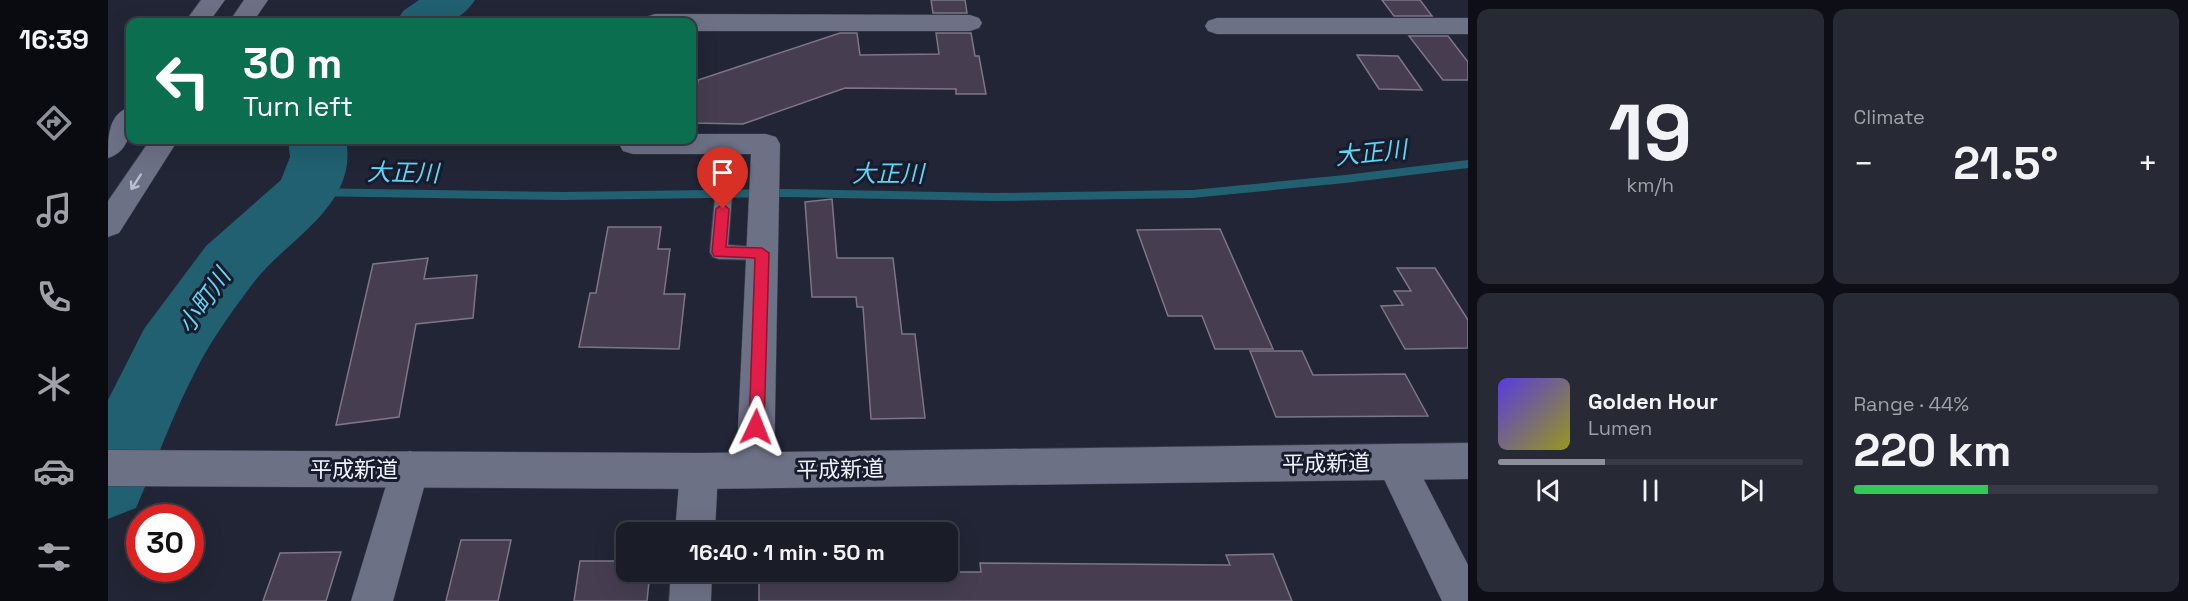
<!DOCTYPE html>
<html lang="en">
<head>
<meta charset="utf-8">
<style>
  body { margin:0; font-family:"Space Grotesk","Noto Sans JP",sans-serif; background:#272934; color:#f1f3f6; height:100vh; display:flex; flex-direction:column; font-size:22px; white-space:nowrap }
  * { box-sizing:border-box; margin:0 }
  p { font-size:20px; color:#9fa1a8 }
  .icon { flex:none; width:33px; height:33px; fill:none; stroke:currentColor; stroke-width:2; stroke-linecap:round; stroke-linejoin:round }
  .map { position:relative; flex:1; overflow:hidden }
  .sheet { display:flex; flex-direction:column; gap:9px; padding:9px; background:#0e0f16; width:720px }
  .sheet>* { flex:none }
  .hud { position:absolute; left:18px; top:18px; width:570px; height:126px; border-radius:12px; box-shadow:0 6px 24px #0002,0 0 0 2px #383a45; background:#0b6e4f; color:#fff; overflow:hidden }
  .speed { position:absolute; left:18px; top:504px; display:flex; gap:12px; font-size:30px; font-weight:700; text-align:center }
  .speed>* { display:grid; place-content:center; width:78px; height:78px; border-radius:50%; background:#1a1c28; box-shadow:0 6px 24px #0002,0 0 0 2px #383a45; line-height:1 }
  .speed .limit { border:9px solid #d22; background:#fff; color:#111 }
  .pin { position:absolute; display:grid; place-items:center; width:51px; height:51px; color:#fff; margin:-62px -26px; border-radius:50% 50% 50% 0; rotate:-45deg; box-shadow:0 0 6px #0007 }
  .pin .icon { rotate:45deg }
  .me { position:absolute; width:66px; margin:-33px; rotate:2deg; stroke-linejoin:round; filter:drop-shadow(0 0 4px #0008) }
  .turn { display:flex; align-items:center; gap:21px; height:126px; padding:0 18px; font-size:27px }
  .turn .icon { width:78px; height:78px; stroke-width:2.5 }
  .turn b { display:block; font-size:42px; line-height:51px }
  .big { font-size:45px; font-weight:700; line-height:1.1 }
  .sheet .widget { flex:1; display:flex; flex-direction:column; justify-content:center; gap:9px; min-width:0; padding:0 21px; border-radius:12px; background:#272934 }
  .sheet .dial { align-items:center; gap:0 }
  .dial b { font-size:78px; line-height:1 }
  .song { display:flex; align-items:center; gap:18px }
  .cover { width:72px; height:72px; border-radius:9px; background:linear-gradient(135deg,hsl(250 70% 55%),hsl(60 70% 35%)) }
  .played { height:6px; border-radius:3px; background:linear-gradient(90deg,#8c9099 35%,#383a45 35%) }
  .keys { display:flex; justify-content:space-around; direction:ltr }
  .heat { display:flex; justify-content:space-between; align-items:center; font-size:33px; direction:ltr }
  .charge { height:9px; border-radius:4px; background:linear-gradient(90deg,#34c759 44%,#383a45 0) }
  .sheet .tiles { flex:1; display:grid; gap:9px; grid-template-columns:repeat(2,1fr) }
  .trip { position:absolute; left:508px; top:522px; width:342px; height:60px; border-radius:12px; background:#1a1c28; box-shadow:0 6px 24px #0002,0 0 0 2px #383a45; font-weight:700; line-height:60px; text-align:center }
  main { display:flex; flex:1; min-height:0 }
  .tabs { display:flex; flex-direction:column; width:108px; justify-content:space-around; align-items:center; background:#0a0b10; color:#9fa1a8 }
  .tabs .icon { width:42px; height:42px }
  .tabs .current { color:#8c9099 }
  .tabs b { font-size:27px; color:#f1f3f6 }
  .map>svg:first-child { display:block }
</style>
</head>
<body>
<main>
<nav class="tabs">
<b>16:39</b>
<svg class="icon current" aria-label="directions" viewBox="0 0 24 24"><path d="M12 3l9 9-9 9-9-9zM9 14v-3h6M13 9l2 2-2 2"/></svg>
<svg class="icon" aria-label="music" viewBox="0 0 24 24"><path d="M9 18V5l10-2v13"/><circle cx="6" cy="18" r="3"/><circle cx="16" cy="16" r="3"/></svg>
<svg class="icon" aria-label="phone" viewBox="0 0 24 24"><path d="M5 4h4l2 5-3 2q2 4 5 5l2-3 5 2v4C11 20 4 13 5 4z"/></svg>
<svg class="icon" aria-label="climate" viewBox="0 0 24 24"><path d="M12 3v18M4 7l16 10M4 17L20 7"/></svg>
<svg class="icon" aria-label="car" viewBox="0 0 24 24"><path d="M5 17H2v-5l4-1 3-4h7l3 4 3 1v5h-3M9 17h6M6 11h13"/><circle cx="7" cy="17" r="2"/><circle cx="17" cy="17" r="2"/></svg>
<svg class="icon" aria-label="filters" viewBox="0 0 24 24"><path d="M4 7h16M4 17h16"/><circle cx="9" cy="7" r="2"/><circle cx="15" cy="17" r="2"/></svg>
</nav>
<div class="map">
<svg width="1360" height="601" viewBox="0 0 1360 601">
  <rect width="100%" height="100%" fill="#222535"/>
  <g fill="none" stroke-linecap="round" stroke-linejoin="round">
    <path fill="#206071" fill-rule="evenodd" d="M1360,160V168L1237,183L1084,198L886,201L679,197L456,200L199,196L194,192L199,188L456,192L679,189L886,193L1084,190L1237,175Z"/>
    <g fill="#206071" fill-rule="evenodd">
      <path d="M311,0H367C346,31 322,22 288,22L295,11Z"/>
      <path d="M180,140H238C251,207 176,240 143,286C124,311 102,342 88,370C65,414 48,462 28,508L0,519V400L36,329L98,246L173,180L182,157Z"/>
    </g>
  </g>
  <g fill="#463e50" stroke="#7d7588" stroke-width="1.5">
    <path d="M823,0H857L859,13H825Z"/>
    <path d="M1274,0H1312L1324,16H1286Z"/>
    <path d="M732,33H749L752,55L831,54L828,33H863L867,56H871L878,94H848V89L737,88L635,124L585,123L590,80Z"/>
    <path d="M1301,36H1340L1360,62V80H1335Z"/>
    <path d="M1249,55L1290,56L1314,90L1271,89Z"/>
    <path d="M724,199L729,258H785L794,334H807L817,418L763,419L755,307H749L748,297H704L697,202Z"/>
    <path d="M500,227H553L550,249H562L556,294H577L571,349L471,347L482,293H488Z"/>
    <path d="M1112,229L1165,349H1107L1094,316H1060L1029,230Z"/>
    <path d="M320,258L316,279L369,275L365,318L308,324L291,417L228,425L265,264Z"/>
    <path d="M1289,268H1327L1360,320V348L1297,349L1273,306L1295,305L1286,291H1303Z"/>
    <path d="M1142,351H1194L1205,375L1297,374L1320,416L1168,417Z"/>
    <path d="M353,540H403L390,601H338Z"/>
    <path d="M233,552L218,601H155L172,553Z"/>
    <path d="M1165,554L1184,601H651V572H873L872,563L1122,565L1118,555Z"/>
    <path d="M472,561H519V572H542L539,601H466Z"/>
  </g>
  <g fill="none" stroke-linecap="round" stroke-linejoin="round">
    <g stroke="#3d404e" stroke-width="2">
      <path id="lane" d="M620,139L625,140L628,144L620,245L660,248L663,253L660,258L654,260L611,259L605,257L602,252L612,144L615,140Z"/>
    </g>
    <g stroke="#3d404e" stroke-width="1">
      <g id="street">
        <path d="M547,14L862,15L871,18L874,23L871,28L862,31H584V22H535L538,17Z"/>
        <path d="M1109,18H1360V34H1109L1100,31L1097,26L1100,21Z"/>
        <path d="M584,134H658L668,137L672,144L666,470L660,483L647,488L634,483L628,470L643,154H525L515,151L511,144L512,140H584Z"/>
        <path d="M1287,444L1300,449L1360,565V601H1334L1274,475L1268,462L1274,449Z"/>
        <path d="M302,451L315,456L321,469L285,601H243L283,469L289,456Z"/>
        <path d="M591,453L604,458L610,471L607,532H567L572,471L578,458Z"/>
        <path d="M563,572H604L603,601H561Z"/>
      </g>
    </g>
    <g stroke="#3d404e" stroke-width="1">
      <g id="secondary">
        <path d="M93,0H117L101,22H77Z"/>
        <path d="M136,0H160L145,22H121Z"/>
        <path d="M22,107C24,127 23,151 0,158C0,136 0,114 22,107Z"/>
        <path d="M42,140H70L11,233L0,237V201Z"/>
        <path d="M1360,443V479L591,489L0,486V450L591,453Z"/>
      </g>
    </g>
    <use href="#lane" fill="#6d7185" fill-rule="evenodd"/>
    <use href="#street" fill="#6d7185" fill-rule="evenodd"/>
    <use href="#secondary" fill="#6d7185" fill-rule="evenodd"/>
  </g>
  <defs><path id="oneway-shaft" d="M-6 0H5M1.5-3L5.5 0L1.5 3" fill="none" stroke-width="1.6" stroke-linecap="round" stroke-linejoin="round" transform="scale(1.5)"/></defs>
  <use stroke="#bbbecd" href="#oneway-shaft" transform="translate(28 182) rotate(123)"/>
  <path fill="#e11d48" stroke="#92132f" stroke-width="1.5" d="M615,204L621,209L618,247L654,248L661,253L656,427L654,432L648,434L643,432L641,427L647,258L606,256L604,252L608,209Z"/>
  <g text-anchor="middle" stroke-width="6" stroke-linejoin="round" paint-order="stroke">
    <g font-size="22" fill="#eff2fd" stroke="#181b2b">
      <text transform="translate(1218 463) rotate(-1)" y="8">平成新道</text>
      <text x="246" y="477">平成新道</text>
      <text transform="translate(732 469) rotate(-1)" y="8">平成新道</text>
    </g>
    <g font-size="24" font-style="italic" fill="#5ed6f6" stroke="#181b2b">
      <text transform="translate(1263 153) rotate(-6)" y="8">大正川</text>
      <text transform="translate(295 173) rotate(1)" y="8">大正川</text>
      <text x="780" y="182">大正川</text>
      <text transform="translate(96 301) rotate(-55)" y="8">小町川</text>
    </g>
  </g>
</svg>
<div class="speed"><div class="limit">30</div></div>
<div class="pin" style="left:615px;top:209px;background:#d93025"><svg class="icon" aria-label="arrive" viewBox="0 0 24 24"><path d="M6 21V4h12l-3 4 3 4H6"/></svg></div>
<svg class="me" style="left:648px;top:427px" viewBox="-20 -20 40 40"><path d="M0-17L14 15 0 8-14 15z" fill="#e11d48" stroke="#fff" stroke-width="4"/></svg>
<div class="trip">16:40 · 1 min · 50 m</div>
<div class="hud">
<div class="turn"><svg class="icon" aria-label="left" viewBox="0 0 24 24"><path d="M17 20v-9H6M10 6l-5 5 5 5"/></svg><div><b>30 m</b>Turn left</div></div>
</div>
</div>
<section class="sheet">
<div class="tiles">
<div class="widget dial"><b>19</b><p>km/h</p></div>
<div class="widget"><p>Climate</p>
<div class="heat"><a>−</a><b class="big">21.5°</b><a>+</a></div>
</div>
<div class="widget">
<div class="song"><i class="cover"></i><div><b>Golden Hour</b><p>Lumen</p></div></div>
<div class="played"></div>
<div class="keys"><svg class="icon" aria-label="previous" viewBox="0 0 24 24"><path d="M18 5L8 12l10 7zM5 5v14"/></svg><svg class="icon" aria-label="pause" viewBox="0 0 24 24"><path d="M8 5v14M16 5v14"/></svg><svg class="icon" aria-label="next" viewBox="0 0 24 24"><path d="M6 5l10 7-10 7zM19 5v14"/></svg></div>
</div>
<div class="widget"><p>Range · 44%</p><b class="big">220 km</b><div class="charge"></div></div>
</div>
</section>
</main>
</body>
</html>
